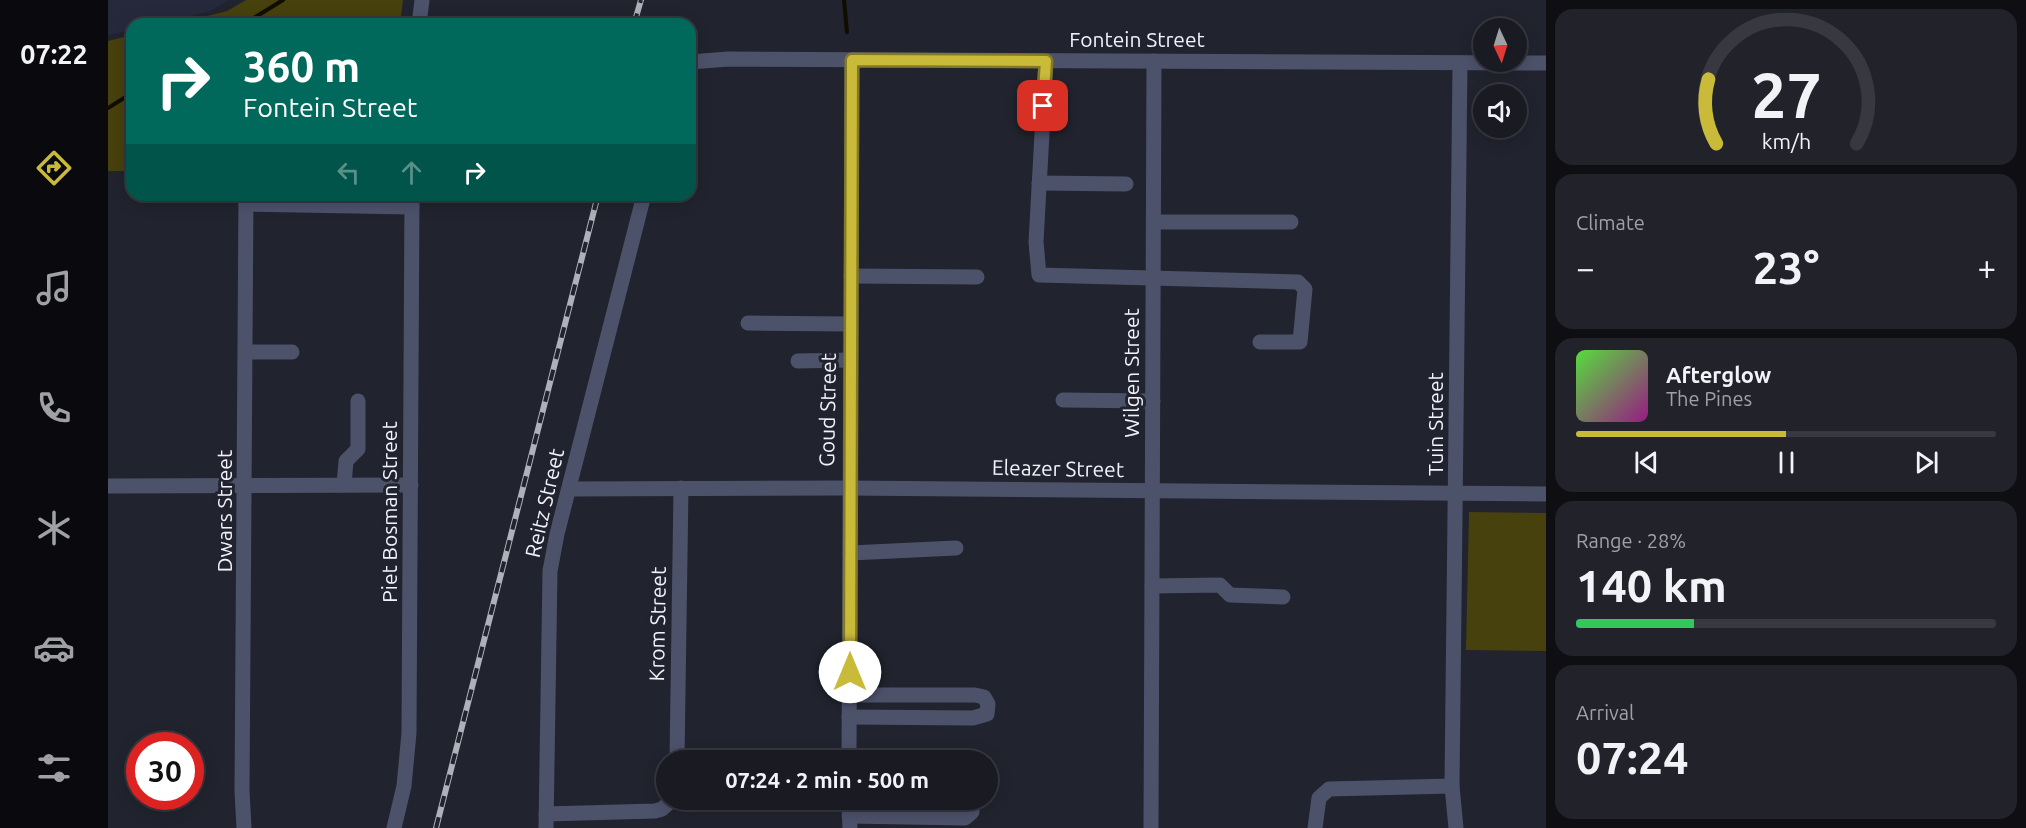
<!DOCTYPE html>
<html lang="en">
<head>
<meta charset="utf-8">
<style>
  body { margin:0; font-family:Ubuntu,sans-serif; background:#22232a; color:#f1f3f6; height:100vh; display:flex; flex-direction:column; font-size:22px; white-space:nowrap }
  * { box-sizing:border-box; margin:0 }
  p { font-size:20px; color:#9fa1a5 }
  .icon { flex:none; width:33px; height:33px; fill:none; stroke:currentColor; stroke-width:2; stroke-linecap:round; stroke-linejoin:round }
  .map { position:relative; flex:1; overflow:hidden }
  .side { display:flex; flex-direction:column; gap:9px; padding:9px; background:#0e0e13; width:480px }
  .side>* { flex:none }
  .guide { position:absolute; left:18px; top:18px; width:570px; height:183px; border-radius:18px; box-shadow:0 3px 15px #0003,0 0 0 2px #373840; background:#00695c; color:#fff; overflow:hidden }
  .needle { width:39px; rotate:176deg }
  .fabs { position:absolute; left:1365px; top:18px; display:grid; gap:12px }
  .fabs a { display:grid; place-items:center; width:54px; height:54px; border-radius:50%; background:#191a22; box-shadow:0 3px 15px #0003,0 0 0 2px #373840; font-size:30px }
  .speed { position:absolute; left:18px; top:732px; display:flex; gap:12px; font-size:30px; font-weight:700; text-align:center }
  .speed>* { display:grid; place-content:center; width:78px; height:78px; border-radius:50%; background:#191a22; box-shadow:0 3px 15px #0003,0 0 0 2px #373840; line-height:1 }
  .speed .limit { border:9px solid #d22; background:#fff; color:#111 }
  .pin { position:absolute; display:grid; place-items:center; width:51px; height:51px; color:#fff; margin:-26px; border-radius:12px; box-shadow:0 3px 9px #0006 }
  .me { position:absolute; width:66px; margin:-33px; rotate:0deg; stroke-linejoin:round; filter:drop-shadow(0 0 4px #0008) }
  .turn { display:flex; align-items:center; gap:21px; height:126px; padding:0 18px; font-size:27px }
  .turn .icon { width:78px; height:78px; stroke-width:2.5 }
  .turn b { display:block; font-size:42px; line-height:51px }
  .lanes { display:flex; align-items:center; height:57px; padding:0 18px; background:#0003; justify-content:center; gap:30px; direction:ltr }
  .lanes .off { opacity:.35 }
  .big { font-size:45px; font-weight:600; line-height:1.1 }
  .side .tile { flex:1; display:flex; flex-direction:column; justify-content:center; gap:9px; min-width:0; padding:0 21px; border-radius:18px; background:#22232a }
  .side .dial { align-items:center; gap:0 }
  .dial svg { height:156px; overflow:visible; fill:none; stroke:#373840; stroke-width:7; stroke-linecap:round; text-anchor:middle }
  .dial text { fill:#f1f3f6; stroke:none }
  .song { display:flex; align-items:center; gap:18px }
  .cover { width:72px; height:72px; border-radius:9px; background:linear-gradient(135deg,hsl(110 70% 55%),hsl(310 70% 35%)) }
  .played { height:6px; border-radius:3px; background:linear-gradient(90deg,#c9ba3a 50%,#373840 50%) }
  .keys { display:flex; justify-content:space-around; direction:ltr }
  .heat { display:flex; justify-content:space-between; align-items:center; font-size:33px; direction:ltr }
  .charge { height:9px; border-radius:4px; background:linear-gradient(90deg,#34c759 28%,#373840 0) }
  .trip { position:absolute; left:548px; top:750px; width:342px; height:60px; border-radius:30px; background:#191a22; box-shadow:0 3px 15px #0003,0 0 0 2px #373840; font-weight:600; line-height:60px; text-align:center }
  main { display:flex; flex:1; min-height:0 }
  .menu { display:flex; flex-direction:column; width:108px; justify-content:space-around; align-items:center; background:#0a0a0e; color:#9fa1a5 }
  .menu .icon { width:42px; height:42px }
  .menu .active { color:#c9ba3a }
  .menu b { font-size:27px; color:#f1f3f6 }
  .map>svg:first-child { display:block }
</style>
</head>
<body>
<main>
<nav class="menu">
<b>07:22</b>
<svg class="icon active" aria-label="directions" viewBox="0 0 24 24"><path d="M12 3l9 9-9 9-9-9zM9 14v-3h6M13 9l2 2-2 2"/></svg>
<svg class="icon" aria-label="music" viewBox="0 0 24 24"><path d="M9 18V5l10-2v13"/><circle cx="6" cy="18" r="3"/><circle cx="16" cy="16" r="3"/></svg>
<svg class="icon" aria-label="phone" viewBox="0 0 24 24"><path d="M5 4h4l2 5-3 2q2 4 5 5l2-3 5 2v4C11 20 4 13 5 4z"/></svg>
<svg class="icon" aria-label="climate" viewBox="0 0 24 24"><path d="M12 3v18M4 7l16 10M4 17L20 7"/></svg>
<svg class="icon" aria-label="car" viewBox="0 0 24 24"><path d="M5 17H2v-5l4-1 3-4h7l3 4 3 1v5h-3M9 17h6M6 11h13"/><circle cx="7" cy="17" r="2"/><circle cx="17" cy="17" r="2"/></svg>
<svg class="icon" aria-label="filters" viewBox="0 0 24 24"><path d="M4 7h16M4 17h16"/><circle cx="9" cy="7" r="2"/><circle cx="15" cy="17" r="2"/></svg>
</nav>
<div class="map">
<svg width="1438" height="828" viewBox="0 0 1438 828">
  <rect width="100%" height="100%" fill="#21232e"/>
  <path fill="#26293b" d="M0,0H121L100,12L48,24H24V30L0,35Z"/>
  <g fill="#47410d">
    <path d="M138,0H295L292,24H68L119,11Z"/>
    <path d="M24,35V171H0V41Z"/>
    <path d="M1361,512L1438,513V651L1358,650Z"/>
  </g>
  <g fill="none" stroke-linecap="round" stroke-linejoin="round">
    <g stroke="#100d00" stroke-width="4">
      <path d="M736,0L739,32"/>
      <path d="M136,24L175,0"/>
      <path d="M0,108L24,93"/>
    </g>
    <g stroke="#4d526b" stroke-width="15">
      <path d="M311,24L314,0"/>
      <path d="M938,61L928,242L931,275L1190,282L1197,289L1192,342H1152"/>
      <path d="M582,62L620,59L1438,63"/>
      <path d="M931,183L1018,184"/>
      <path d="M138,204L304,207"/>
      <path d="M1046,222H1183"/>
      <path d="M743,276L869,277"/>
      <path d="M640,323L742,324"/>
      <path d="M138,352H184"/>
      <path d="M690,361L742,360"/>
      <path d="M955,400L1045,401"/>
      <path d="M236,485L238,461L250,449V401"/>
      <path d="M0,486L303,485"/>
      <path d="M461,489L740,488L1438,494"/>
      <path d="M742,553L848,548"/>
      <path d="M1044,586L1112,585L1122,595L1175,597"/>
      <path d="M741,717L865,718L879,714L880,704L876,697L867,695H741"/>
      <path d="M569,760L573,488"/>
      <path d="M741,760L744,60"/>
      <path d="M1344,786L1348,828"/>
      <path d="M741,800L742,828"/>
      <path d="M438,814L547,811L554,809L564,800"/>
      <path d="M741,816L857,818L864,812V800"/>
      <path d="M136,828L134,791L138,195"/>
      <path d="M286,828L296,786L301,733L304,195"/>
      <path d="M438,828L442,571L449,534L536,195"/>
      <path d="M1043,828L1046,61"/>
      <path d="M1207,828L1211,798L1221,789L1344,786L1352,63"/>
    </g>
    <g stroke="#afb0ba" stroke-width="6">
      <g id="rail">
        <path d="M526,24L533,0"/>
        <path d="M328,828L490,195"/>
      </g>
    </g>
    <use href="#rail" stroke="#21232e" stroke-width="4" stroke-dasharray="11" stroke-linecap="butt"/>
  </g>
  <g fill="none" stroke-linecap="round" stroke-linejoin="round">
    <g stroke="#837926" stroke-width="15">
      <path id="route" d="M742,672L744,60L938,61L935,106"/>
    </g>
    <use href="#route" stroke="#c9ba3a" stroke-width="10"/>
  </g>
  <g text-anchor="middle" stroke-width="6" stroke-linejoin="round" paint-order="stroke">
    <g font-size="21" fill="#f1f2fb" stroke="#21232e">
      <text x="1029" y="47">Fontein Street</text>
      <text transform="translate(1024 373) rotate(-90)" y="7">Wilgen Street</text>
      <text transform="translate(720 410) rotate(-89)" y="7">Goud Street</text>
      <text transform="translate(1328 424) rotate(-90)" y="7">Tuin Street</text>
      <text transform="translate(950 469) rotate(1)" y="7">Eleazer Street</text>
      <text transform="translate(437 503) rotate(-77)" y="7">Reitz Street</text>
      <text transform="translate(117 511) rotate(-90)" y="7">Dwars Street</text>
      <text transform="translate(282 512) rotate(-90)" y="7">Piet Bosman Street</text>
      <text transform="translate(550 624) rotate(-89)" y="7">Krom Street</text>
    </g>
  </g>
</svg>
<div class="fabs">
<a><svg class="needle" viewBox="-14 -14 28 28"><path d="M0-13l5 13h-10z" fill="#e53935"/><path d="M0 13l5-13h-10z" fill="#9fa1a5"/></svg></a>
<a><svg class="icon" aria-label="sound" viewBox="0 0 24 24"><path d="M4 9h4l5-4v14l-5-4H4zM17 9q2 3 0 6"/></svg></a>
</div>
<div class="speed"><div class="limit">30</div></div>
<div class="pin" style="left:935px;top:106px;background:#d93025"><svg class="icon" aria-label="arrive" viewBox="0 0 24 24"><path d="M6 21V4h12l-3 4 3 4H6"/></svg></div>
<svg class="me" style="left:742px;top:672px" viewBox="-20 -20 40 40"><circle r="19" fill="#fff"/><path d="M0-13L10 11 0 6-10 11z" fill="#c9ba3a"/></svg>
<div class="trip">07:24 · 2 min · 500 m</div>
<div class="guide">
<div class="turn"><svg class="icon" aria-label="right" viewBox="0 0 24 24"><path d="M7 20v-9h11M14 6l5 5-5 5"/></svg><div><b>360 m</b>Fontein Street</div></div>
<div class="lanes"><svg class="icon off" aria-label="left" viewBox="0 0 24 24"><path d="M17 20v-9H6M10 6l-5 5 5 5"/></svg><svg class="icon off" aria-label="ahead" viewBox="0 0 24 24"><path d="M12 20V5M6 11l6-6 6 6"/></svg><svg class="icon" aria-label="right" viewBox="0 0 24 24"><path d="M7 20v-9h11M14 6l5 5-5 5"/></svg></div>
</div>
</div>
<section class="side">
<div class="tile dial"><svg viewBox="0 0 100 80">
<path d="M14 69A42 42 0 1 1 86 69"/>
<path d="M14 69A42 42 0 0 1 10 36" stroke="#c9ba3a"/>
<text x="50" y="56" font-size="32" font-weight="700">27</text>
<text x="50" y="72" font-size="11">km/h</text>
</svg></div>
<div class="tile"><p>Climate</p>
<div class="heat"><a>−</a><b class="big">23°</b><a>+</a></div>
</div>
<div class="tile">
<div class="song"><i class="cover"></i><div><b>Afterglow</b><p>The Pines</p></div></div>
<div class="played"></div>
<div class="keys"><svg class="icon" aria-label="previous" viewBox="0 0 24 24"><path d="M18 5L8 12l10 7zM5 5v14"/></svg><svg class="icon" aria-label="pause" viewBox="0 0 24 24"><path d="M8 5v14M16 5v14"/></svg><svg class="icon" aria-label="next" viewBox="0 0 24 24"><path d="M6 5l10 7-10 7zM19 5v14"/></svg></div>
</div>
<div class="tile"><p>Range · 28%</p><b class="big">140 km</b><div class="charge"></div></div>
<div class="tile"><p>Arrival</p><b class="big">07:24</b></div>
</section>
</main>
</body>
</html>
